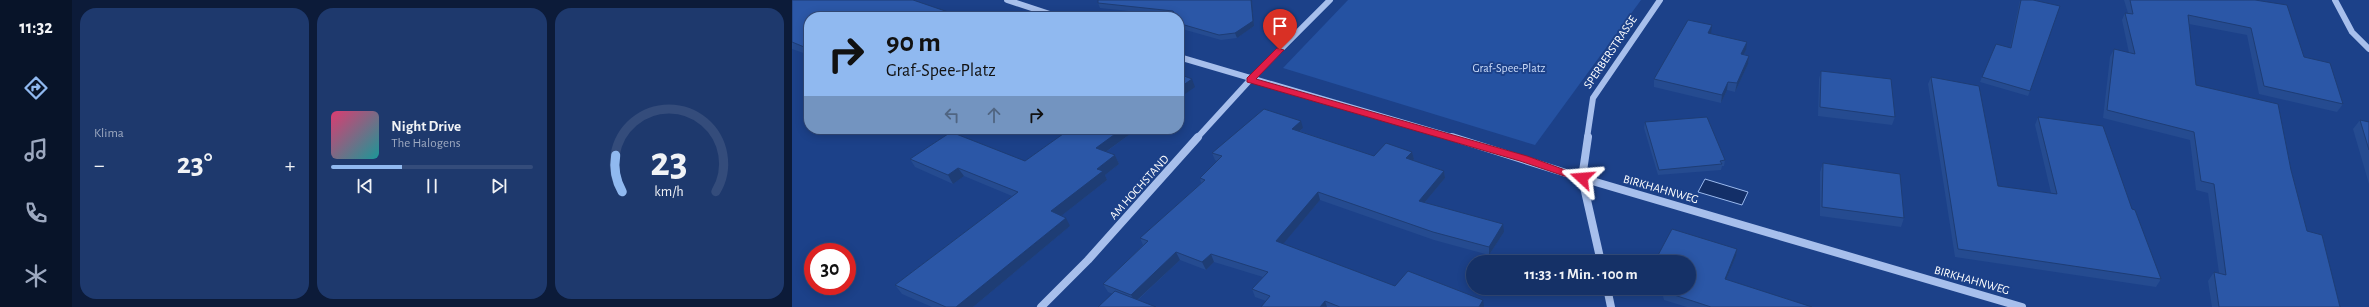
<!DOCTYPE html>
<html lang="de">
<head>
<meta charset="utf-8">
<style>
  body { margin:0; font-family:"Alegreya Sans",sans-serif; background:#1e396d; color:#f1f3f6; height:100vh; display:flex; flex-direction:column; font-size:15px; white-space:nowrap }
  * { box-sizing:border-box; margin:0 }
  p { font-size:13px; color:#9da9c0 }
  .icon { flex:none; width:22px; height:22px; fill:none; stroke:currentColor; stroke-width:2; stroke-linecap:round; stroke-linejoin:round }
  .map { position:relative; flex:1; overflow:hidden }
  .sheet { display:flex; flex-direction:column; gap:8px; padding:8px; background:#0c1b39; width:720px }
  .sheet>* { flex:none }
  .top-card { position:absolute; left:12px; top:12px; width:380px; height:122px; border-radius:16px; box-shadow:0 2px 10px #0003,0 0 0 1px #344c7b; background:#90b9f0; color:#111; overflow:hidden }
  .speed { position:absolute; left:12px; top:243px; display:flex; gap:8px; font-size:20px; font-weight:700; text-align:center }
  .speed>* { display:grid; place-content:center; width:52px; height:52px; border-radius:50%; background:#153167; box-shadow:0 2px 10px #0003,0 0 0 1px #344c7b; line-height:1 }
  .speed .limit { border:6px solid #d22; background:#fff; color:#111 }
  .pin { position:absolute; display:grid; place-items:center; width:34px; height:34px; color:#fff; margin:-41px -17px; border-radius:50% 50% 50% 0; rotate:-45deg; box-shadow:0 0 4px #0007 }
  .pin .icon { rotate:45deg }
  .me { position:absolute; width:44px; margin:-22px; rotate:289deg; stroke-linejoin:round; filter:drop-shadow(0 0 3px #0008) }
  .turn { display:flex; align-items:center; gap:14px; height:84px; padding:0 16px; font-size:18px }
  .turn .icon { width:52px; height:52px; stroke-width:2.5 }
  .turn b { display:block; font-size:28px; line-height:34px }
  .lanes { display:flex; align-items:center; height:38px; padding:0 16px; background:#0003; justify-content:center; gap:20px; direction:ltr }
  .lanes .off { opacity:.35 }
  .big { font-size:30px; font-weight:700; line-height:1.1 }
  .sheet .tile { flex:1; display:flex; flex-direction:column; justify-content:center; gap:6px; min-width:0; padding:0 14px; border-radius:16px; background:#1e396d }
  .sheet .dial { align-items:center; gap:0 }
  .dial svg { height:104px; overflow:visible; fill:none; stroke:#344c7b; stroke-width:7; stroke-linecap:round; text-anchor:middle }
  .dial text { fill:#f1f3f6; stroke:none }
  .song { display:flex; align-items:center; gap:12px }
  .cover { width:48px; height:48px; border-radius:6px; background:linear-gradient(135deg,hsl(340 70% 55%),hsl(180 70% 35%)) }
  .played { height:4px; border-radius:2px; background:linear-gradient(90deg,#90b9f0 35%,#344c7b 35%) }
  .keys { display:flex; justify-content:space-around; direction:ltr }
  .heat { display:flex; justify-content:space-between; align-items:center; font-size:22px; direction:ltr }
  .sheet .tiles { flex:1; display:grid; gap:8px; grid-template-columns:repeat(3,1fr) }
  .trip { position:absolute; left:674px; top:255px; width:230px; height:40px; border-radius:20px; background:#153167; box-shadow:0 2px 10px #0003,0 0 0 1px #344c7b; font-weight:700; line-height:40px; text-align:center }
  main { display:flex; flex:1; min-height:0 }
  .dock { display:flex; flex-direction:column; width:72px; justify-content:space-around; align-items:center; background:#081429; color:#9da9c0 }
  .dock .icon { width:28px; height:28px }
  .dock .selected { color:#90b9f0 }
  .dock b { font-size:18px; color:#f1f3f6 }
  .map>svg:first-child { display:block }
</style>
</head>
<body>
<main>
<nav class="dock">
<b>11:32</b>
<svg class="icon selected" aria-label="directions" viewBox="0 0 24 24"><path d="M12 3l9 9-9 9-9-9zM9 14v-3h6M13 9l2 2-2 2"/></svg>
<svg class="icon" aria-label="music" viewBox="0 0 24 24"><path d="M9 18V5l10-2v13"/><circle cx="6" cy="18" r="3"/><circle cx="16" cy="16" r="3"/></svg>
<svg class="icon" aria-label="phone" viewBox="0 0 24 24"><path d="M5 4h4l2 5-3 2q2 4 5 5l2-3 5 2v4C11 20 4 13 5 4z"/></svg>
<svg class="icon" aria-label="climate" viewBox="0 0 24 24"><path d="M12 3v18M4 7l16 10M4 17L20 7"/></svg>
</nav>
<section class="sheet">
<div class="tiles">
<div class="tile"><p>Klima</p>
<div class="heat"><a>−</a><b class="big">23°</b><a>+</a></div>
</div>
<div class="tile">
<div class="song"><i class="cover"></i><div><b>Night Drive</b><p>The Halogens</p></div></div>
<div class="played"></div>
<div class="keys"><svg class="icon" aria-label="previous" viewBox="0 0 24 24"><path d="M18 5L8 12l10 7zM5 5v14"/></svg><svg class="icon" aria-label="pause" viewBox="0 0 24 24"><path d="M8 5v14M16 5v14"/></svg><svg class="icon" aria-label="next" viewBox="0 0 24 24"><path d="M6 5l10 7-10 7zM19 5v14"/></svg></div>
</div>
<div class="tile dial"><svg viewBox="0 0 100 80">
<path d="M14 69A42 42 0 1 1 86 69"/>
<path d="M14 69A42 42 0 0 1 9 41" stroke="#90b9f0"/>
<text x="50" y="56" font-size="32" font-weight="700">23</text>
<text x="50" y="72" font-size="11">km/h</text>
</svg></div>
</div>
</section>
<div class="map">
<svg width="1577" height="307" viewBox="0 0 1577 307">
  <rect width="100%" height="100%" fill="#1c4189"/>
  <path fill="#2552a2" d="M556,0H849L743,145L491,68Z"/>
  <path fill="#132f68" stroke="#9ab9ee" d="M913,179L956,192L950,205L906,192Z"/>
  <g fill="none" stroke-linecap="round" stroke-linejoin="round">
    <g stroke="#a7bfec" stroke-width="6">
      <path d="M215,0L267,17"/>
      <path d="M1543,0L1560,32L1577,49"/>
      <path d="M387,57L663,138"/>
      <path d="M405,138L458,80L538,0"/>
      <path d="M795,138L801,98L868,0"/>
    </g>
    <g stroke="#a7bfec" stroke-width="8">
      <path d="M660,137L790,178L1230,307"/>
      <path d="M796,137L790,178L809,262"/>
      <path d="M815,288L819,307"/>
      <path d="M249,307L296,260L406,137"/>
    </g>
  </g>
  <g fill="#254b90">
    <path d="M0,0L17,17V55L0,49Z"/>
    <path d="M306,0H460L462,26L445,38L429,40L390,29L387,23V17H384L383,16L308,8L306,3Z"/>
    <path d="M1228,0L1238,91L1236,96L1188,82L1190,77L1218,48Z"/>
    <path d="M1332,0H1463L1551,104L1545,112L1467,94L1455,35L1397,24L1404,85L1499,170L1515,231L1548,307H1549H1420L1416,281L1422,272L1427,273L1416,193L1404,190L1398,140L1311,118L1318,57L1322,49L1337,53L1330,20L1333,13H1336Z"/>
    <path d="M919,34L954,50L952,54L957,56L956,64L943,92L935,90L929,103L862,87V79Z"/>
    <path d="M1029,71L1103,117L1100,125L1026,116L1027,79Z"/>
    <path d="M1139,77L1206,186L1259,193L1243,125L1246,117L1340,209L1369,279L1364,287L1163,257L1136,84Z"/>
    <path d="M1568,120L1577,122V184L1561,129Z"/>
    <path d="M853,122L933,160L932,166H930L929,170L866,175L852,128Z"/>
    <path d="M511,128L508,131L582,156L620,152L622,159L620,160L652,171L653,178L633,202L712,232L697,255L642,240L528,200L491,244L603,286L692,307H469L474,301L463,297L460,289L471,277L422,262L414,270L388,260L346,300L321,294L316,292L311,284L351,245L348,238L409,183L408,178L425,161L423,160L420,153Z"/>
    <path d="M278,129H345L314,152L323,155L327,164L313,175L315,180L269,216L278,226L181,307H140L110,294L103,285L220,196L172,176L161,184L123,167L118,159L233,161Z"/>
    <path d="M1031,163L1112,218L1109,227L1028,216V172Z"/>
    <path d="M945,249L944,256L934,280L1020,307H895L872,300L869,288H897V262H863L864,259Z"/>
  </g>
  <g fill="#1e3d75">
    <path d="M459,0H460L462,26L445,38L443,33Z"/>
    <path d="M920,25L919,34L915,42L916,33Z"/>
    <path d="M955,42L954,50L948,62L949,54Z"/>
    <path d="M957,56L956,64L943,92L945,83Z"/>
    <path d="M400,79L403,87L387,98V88Z"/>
    <path d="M936,82L935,90L929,103L930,95Z"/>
    <path d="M509,121L511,128L502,136L500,129Z"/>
    <path d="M330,129H345L308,156L304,148Z"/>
    <path d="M620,152L622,159L615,166L614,158Z"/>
    <path d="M323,155L327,164L313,175L315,180L264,220L259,211L305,169Z"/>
    <path d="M166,168L172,176L161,184L156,175Z"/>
    <path d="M652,171L653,178L628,208L627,201Z"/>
    <path d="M526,192L528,200L487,249L484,241Z"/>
    <path d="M274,218L278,226L181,307H164Z"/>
    <path d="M711,224L712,232L697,255V247Z"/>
    <path d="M945,249L944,256L931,287L933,279Z"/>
    <path d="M384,252L388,260L343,302L339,295Z"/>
    <path d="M419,254L422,262L414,270L410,262Z"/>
    <path d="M691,300L692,307H687Z"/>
    <path d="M533,301L535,307H528Z"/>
  </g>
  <g fill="#2b57a7" stroke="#1e3d75">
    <path d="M0,0H121L171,17H17V49L0,42Z"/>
    <path d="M306,0H459L461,21L443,33L427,35L389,24L387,21V17H385L381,11L306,3Z"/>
    <path d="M1229,0H1241L1268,6L1238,91L1190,77L1204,44L1219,48Z"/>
    <path d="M1338,0H1463L1495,5L1512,57L1538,63L1551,104L1472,86L1459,28L1396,15L1404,85L1486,104L1499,170L1515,231L1530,235L1548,307H1549H1427L1422,272L1434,275L1422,184L1409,181L1402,132L1315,110L1322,49L1343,54L1333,13L1341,14Z"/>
    <path d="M896,20L920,25L916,33L955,42L949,54L957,56L945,83L936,82L930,95L862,79Z"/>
    <path d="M1029,71L1099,79L1103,117L1028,107Z"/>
    <path d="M387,74L400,79L387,88Z"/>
    <path d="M1139,77L1187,86L1206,186L1265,194L1246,117L1311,126L1340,209L1343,210L1369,279L1166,249Z"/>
    <path d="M472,109L509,121L500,129L582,156L594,143L620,152L614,158L652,171L627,201L711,224L697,247L641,232L526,192L484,241L603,286L616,271L691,300L687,307H548L533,301L528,307H469L478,296L460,289L476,272L419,254L410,262L384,252L339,295L311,284L356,241L348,238L413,180L408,178L430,156L420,153Z"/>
    <path d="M915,117L933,160L928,161L930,164L867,170L853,122Z"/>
    <path d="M1568,120L1577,122V150Z"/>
    <path d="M278,129H330L304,148L323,155L305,169L311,171L259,211L274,218L164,307H154L103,285L226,192L166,168L156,175L118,159L159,132L233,161Z"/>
    <path d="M1031,163L1108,174L1112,218L1030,207Z"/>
    <path d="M880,229L945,249L933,279L1020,307H919L873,292L872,288H897V262H865L864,259Z"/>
    <path d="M323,291L364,307H306Z"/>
  </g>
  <path fill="#e11d48" stroke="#92132f" d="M485,48L492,50L464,79L735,156L795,178L790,181H787L728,161L455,82V78Z"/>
  <g text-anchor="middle" stroke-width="4" stroke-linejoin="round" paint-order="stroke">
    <g font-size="12" fill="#fff" stroke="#1c4189">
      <text transform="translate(818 52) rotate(-56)" y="4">SPERBERSTRASSE</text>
      <text transform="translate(347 187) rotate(-48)" y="4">AM HOCHSTAND</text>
      <text transform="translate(869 189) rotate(16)" y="4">BIRKHAHNWEG</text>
      <text transform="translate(1180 280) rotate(16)" y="4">BIRKHAHNWEG</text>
    </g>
    <g font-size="12" fill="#ccdcf9" stroke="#1c4189">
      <text x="717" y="72">Graf-Spee-Platz</text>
    </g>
  </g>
</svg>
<div class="speed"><div class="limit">30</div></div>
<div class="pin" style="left:488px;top:50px;background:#d93025"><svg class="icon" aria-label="arrive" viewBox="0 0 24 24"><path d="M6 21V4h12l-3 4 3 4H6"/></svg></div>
<svg class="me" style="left:790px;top:178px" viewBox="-20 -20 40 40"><path d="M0-17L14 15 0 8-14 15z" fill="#e11d48" stroke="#fff" stroke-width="4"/></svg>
<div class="trip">11:33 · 1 Min. · 100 m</div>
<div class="top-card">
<div class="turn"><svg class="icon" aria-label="right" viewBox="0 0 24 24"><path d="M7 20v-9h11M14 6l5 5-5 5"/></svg><div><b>90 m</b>Graf-Spee-Platz</div></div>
<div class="lanes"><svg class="icon off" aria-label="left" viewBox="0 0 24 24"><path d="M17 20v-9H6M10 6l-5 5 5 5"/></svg><svg class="icon off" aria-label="ahead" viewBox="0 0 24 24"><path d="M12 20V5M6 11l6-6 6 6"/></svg><svg class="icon" aria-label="right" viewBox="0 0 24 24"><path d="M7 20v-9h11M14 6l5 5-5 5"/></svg></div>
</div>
</div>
</main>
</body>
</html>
